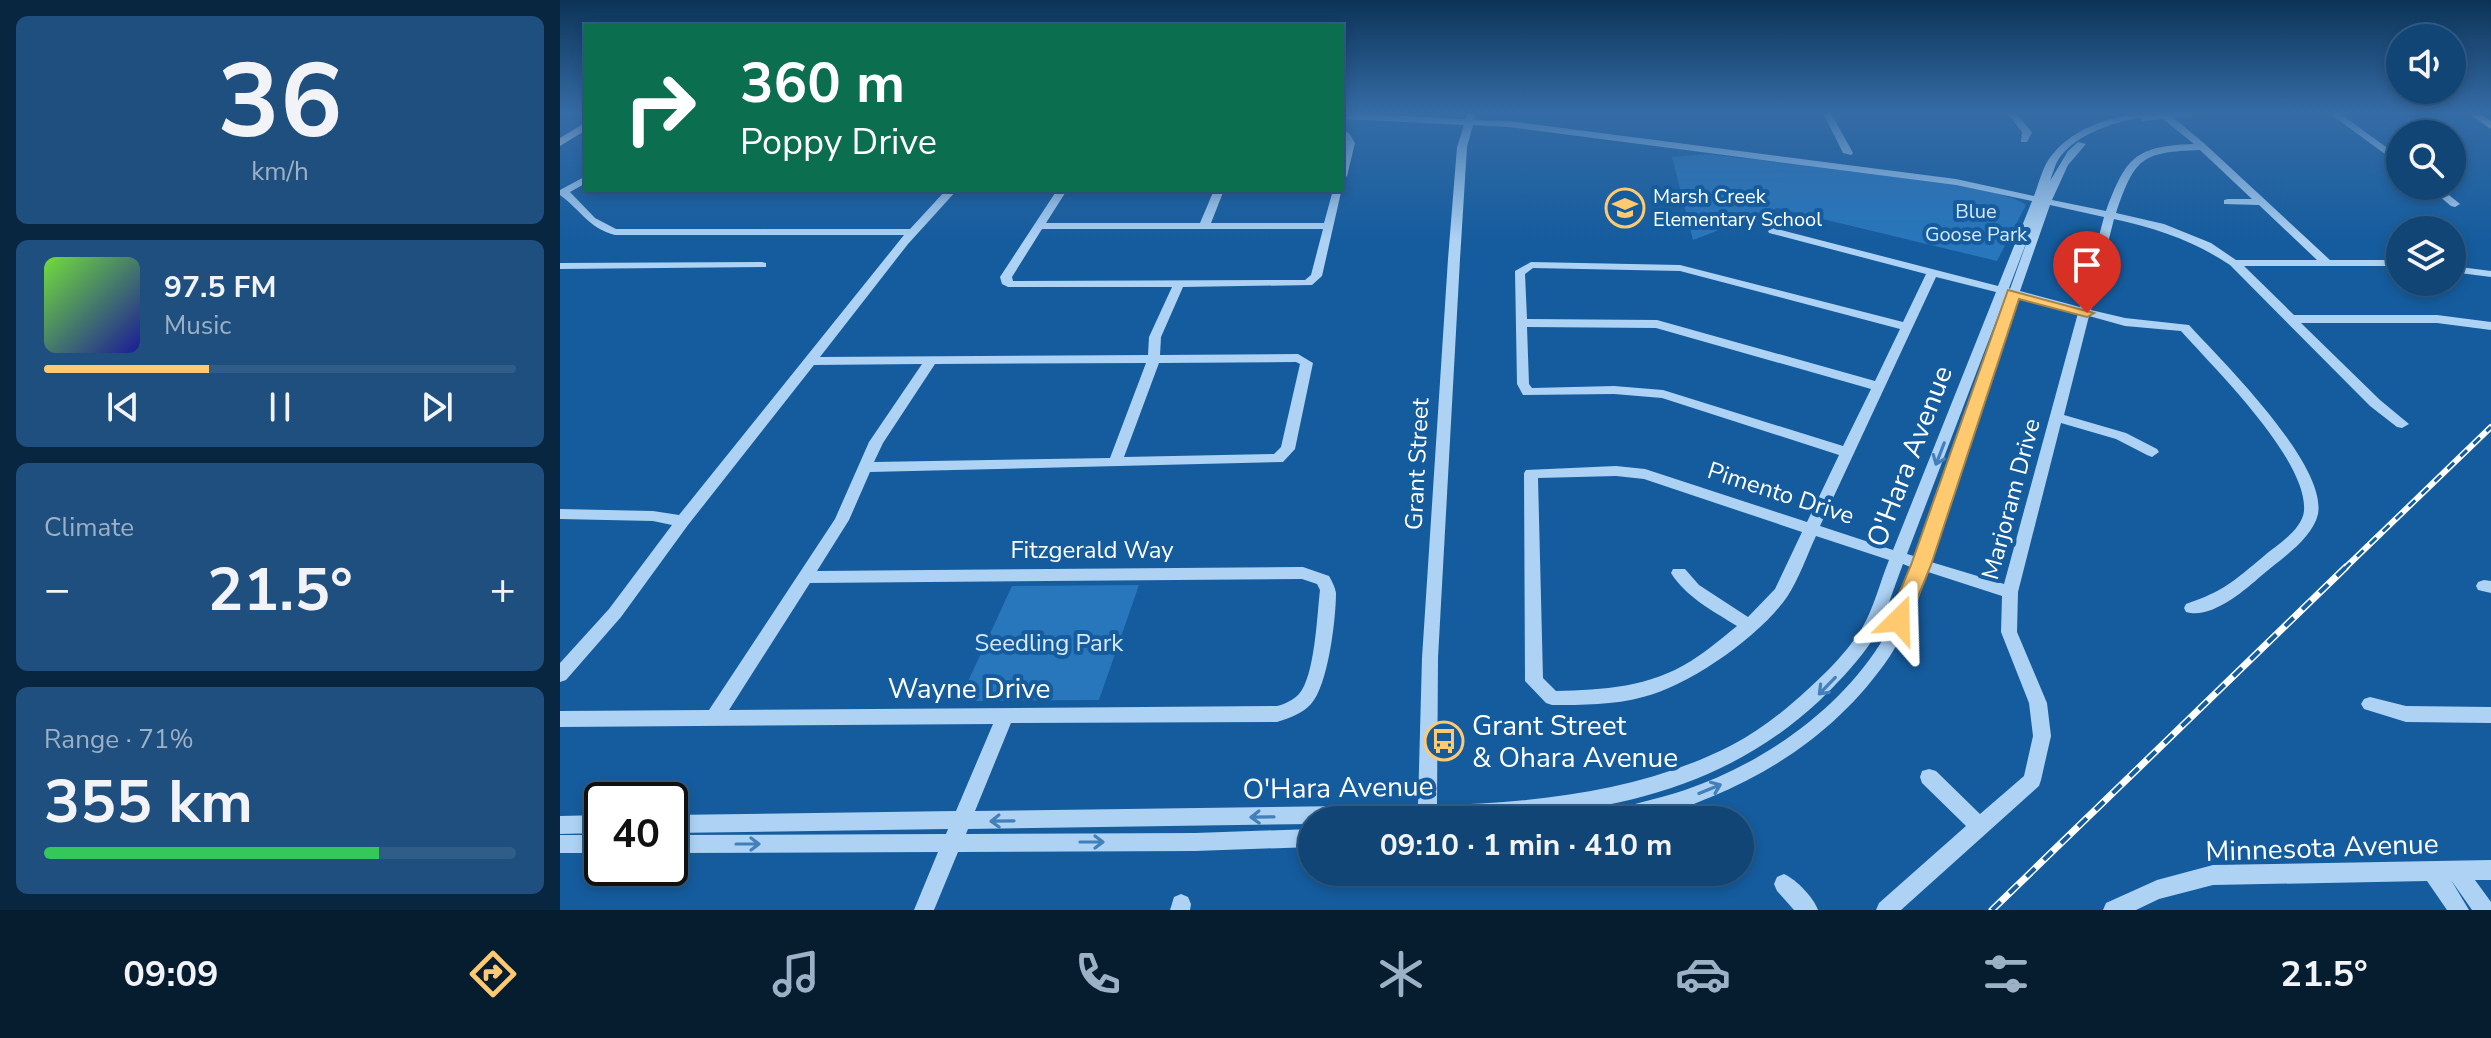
<!DOCTYPE html>
<html lang="en">
<head>
<meta charset="utf-8">
<style>
  body { margin:0; font-family:"Nunito Sans",sans-serif; background:#1e4f7e; color:#f1f3f6; height:100vh; display:flex; flex-direction:column; font-size:30px; white-space:nowrap }
  * { box-sizing:border-box; margin:0 }
  p { font-size:26px; color:#9cb1c5 }
  .icon { flex:none; width:44px; height:44px; fill:none; stroke:currentColor; stroke-width:2; stroke-linecap:round; stroke-linejoin:round }
  .map { position:relative; flex:1; overflow:hidden }
  .details { display:flex; flex-direction:column; gap:16px; padding:16px; background:#092641; width:560px }
  .details>* { flex:none }
  .banner { position:absolute; left:24px; top:24px; width:760px; height:168px; border-radius:0px; box-shadow:0 4px 12px #0003,0 0 0 2px #305d88; background:#0b6e4f; color:#fff; overflow:hidden }
  .buttons { position:absolute; left:1826px; top:24px; display:grid; gap:16px }
  .buttons a { display:grid; place-items:center; width:80px; height:80px; border-radius:50%; background:#104576; box-shadow:0 4px 12px #0003,0 0 0 2px #305d88; font-size:40px }
  .speed { position:absolute; left:24px; top:782px; display:flex; gap:16px; font-size:40px; font-weight:700; text-align:center }
  .speed>* { display:grid; place-content:center; width:104px; height:104px; border-radius:50%; background:#104576; box-shadow:0 4px 12px #0003,0 0 0 2px #305d88; line-height:1 }
  .speed .limit { border:4px solid #111; border-radius:12px; background:#fff; color:#111 }
  .pin { position:absolute; display:grid; place-items:center; width:68px; height:68px; color:#fff; margin:-82px -34px; border-radius:50% 50% 50% 0; rotate:-45deg; box-shadow:0 0 8px #0007 }
  .pin .icon { rotate:45deg }
  .me { position:absolute; width:88px; margin:-44px; rotate:22deg; stroke-linejoin:round; filter:drop-shadow(0 0 6px #0008) }
  .turn { display:flex; align-items:center; gap:28px; height:168px; padding:0 24px; font-size:36px }
  .turn .icon { width:104px; height:104px; stroke-width:2.5 }
  .turn b { display:block; font-size:56px; line-height:68px }
  .big { font-size:60px; font-weight:700; line-height:1.1 }
  .details .tile { flex:1; display:flex; flex-direction:column; justify-content:center; gap:12px; min-width:0; padding:0 28px; border-radius:12px; background:#1e4f7e }
  .details .dial { align-items:center; gap:0 }
  .dial b { font-size:104px; line-height:1 }
  .song { display:flex; align-items:center; gap:24px }
  .cover { width:96px; height:96px; border-radius:12px; background:linear-gradient(135deg,hsl(100 70% 55%),hsl(240 70% 35%)) }
  .played { height:8px; border-radius:4px; background:linear-gradient(90deg,#ffca6f 35%,#305d88 35%) }
  .keys { display:flex; justify-content:space-around; direction:ltr }
  .heat { display:flex; justify-content:space-between; align-items:center; font-size:44px; direction:ltr }
  .charge { height:12px; border-radius:6px; background:linear-gradient(90deg,#34c759 71%,#305d88 0) }
  .trip { position:absolute; left:738px; top:806px; width:456px; height:80px; border-radius:40px; background:#104576; box-shadow:0 4px 12px #0003,0 0 0 2px #305d88; font-weight:700; line-height:80px; text-align:center }
  .dock { display:flex; height:128px; justify-content:space-around; align-items:center; background:#061c2f; color:#9cb1c5 }
  .dock .icon { width:56px; height:56px }
  .dock .on { color:#ffca6f }
  .dock b { font-size:36px; color:#f1f3f6 }
  main { display:flex; flex:1; min-height:0 }
  .map>svg:first-child { display:block }
</style>
</head>
<body>
<main>
<section class="details">
<div class="tile dial"><b>36</b><p>km/h</p></div>
<div class="tile">
<div class="song"><i class="cover"></i><div><b>97.5 FM</b><p>Music</p></div></div>
<div class="played"></div>
<div class="keys"><svg class="icon" aria-label="previous" viewBox="0 0 24 24"><path d="M18 5L8 12l10 7zM5 5v14"/></svg><svg class="icon" aria-label="pause" viewBox="0 0 24 24"><path d="M8 5v14M16 5v14"/></svg><svg class="icon" aria-label="next" viewBox="0 0 24 24"><path d="M6 5l10 7-10 7zM19 5v14"/></svg></div>
</div>
<div class="tile"><p>Climate</p>
<div class="heat"><a>−</a><b class="big">21.5°</b><a>+</a></div>
</div>
<div class="tile"><p>Range · 71%</p><b class="big">355 km</b><div class="charge"></div></div>
</section>
<div class="map">
<svg width="1931" height="910" viewBox="0 0 1931 910">
  <rect width="100%" height="100%" fill="#155c9e"/>
  <g fill="#2876bc">
    <path d="M1147,154C1200,161 1436,181 1466,205L1437,261L1217,208L1133,240L1112,157Z"/>
    <path d="M579,585L539,700L399,701L452,586Z"/>
  </g>
  <g fill="none" stroke-linecap="round" stroke-linejoin="round">
    <g fill="#add2f4" fill-rule="evenodd">
      <path d="M782,113L905,119L908,113H913L916,115L914,120L949,121L1396,179L1474,196C1479,183 1483,165 1492,155C1516,125 1560,113 1596,113L1595,115L1601,113H1636L1632,116L1614,118L1646,145L1770,260H1840V266H1684L1734,315H1877L1931,322V330L1877,323H1741L1820,400L1849,424L1842,428L1837,427L1810,406L1670,265C1632,240 1598,229 1554,219L1531,310L1565,318L1629,325C1662,361 1767,464 1758,514C1752,540 1719,560 1701,576C1684,591 1650,620 1626,612L1624,608L1626,604C1664,591 1674,581 1704,556C1717,545 1742,530 1744,511C1748,460 1655,369 1621,331L1565,326L1529,316L1504,415L1566,433L1597,449L1599,452L1592,457L1587,455L1556,439L1501,423L1458,592L1457,632L1487,703L1491,736L1481,780L1479,786L1341,910H1316L1319,903L1406,826L1362,783L1360,777L1362,771L1369,769L1376,771L1420,814L1464,776L1473,736L1469,703L1441,632L1442,596L1368,572C1358,601 1347,630 1330,656C1286,721 1224,767 1151,797C1131,805 1109,815 1088,819C1073,822 1055,820 1039,820L1042,814C1069,804 1098,799 1125,790C1204,763 1282,709 1325,636C1337,615 1345,591 1353,568L1343,564C1334,587 1327,611 1317,632C1305,655 1276,685 1258,702C1118,832 929,820 752,820V824L408,829L406,834L635,833L752,829V847L635,851L398,852L374,910H354L378,852L110,853V835L386,834L388,829L110,833V815L396,811L433,724L0,727V711L149,710L275,519L309,442L362,364L254,365L128,525L61,617L6,680L0,682V663L49,609L112,525L93,521L0,519V509L93,511L119,515L344,235H55C27,227 22,211 0,195V190L26,176V183L10,192L35,218L56,229H350L386,190H397L348,244L260,357L588,355L589,337L612,287H448L442,284L440,277L497,190H507L486,223H640L654,190H664L651,223H764L773,190L782,188L762,276L752,285L623,287L601,337L600,355L738,354L753,363L735,449L723,462L310,472L289,520L257,571L743,567L769,576C772,581 775,587 776,593C776,619 768,686 751,704C742,714 729,718 717,722L451,723L415,811L858,805L862,658L888,259L897,147L904,125L782,119ZM1582,117V121L1603,119L1634,144C1575,146 1566,157 1546,211L1492,200L1508,165L1526,144L1518,142L1508,151L1490,181C1493,173 1495,164 1500,157C1518,133 1553,123 1582,117ZM913,125L949,127L1396,185L1472,201L1438,286L1213,228L1208,231L1209,233L1366,274L1343,322L1120,265L971,262L955,271L957,384L963,395L1054,394L1102,398L1279,455L1247,522L1085,469L1056,466L966,470L964,473L965,681L986,703L992,705C1022,705 1054,705 1083,697C1129,686 1200,636 1227,597C1239,579 1247,555 1256,536L1329,560C1320,582 1314,608 1302,628C1289,650 1265,674 1246,691C1223,712 1199,731 1172,745C1083,791 976,803 877,805L878,658L900,259L907,147ZM1640,150L1692,199H1668L1664,200V204L1699,205L1757,260H1676L1651,243L1604,224L1556,213C1575,158 1581,152 1640,150ZM1490,205L1544,217L1520,307L1460,291ZM482,229H763L751,275L745,280L453,281L452,277ZM1470,233L1450,289L1449,288ZM973,268L1120,271L1340,329L1315,381L1097,320L967,319L965,274ZM1376,277L1436,292L1333,550L1260,526ZM1446,295L1357,557L1347,554ZM1458,298L1518,313L1444,584L1371,562ZM967,327L1096,328L1311,389L1283,446L1103,390L1054,386L972,388L969,384ZM736,362L740,364L721,447L714,454L564,457L599,363ZM586,363L550,458L314,462L323,443L375,364ZM1056,476L1084,479L1242,532L1215,589L1188,617L1139,585L1125,569H1113L1111,573C1126,597 1153,611 1177,626C1162,638 1147,651 1131,661C1090,687 1043,690 996,691L983,678L978,478ZM742,579L757,584L760,590C757,615 755,676 739,694C733,700 725,704 717,706L169,710L250,583Z"/>
      <path d="M1263,113H1271L1293,153L1291,155L1283,153Z"/>
      <path d="M1447,113H1456L1470,130L1472,132L1467,142H1461L1462,132Z"/>
      <path d="M1769,113H1779L1840,157V165Z"/>
      <path d="M786,132L789,133L795,143L787,176L782,179C782,164 786,147 782,134Z"/>
      <path d="M1867,186H1878L1900,204L1895,207L1891,206Z"/>
      <path d="M202,262L206,263V267L0,269V263Z"/>
      <path d="M1892,266L1931,271V277L1892,272Z"/>
      <path d="M1924,580L1931,581V593L1918,590L1916,586L1918,582Z"/>
      <path d="M1810,697L1846,706L1931,707V723L1846,722L1804,709L1801,704L1804,699Z"/>
      <path d="M42,815V833L0,834V816Z"/>
      <rect x="0" y="835" width="42" height="18"/>
      <path d="M1931,860V880H1915L1931,902V910H1912L1891,880L1909,910H1887L1867,881L1653,885L1599,899L1576,910H1543L1546,903L1597,880L1653,865Z"/>
      <path d="M1224,874C1237,880 1253,897 1258,910H1234L1217,891L1214,884L1217,877Z"/>
      <path d="M621,894L628,897L631,904L630,910H610L614,897Z"/>
    </g>
    <g fill="#f9fcff" fill-rule="evenodd">
      <path d="M1908,113H1919L1931,121V129Z"/>
      <path d="M26,122V130L0,146V138Z"/>
    </g>
    <g stroke="#fff" stroke-width="6">
      <path id="rail-far1" d="M1784,569L1931,427"/>
    </g>
    <g stroke="#fff" stroke-width="7">
      <path id="rail" d="M1432,910L1786,567"/>
    </g>
    <use href="#rail-far1" stroke="#155c9e" stroke-width="3" stroke-dasharray="9" stroke-linecap="butt"/>
    <use href="#rail" stroke="#155c9e" stroke-width="4" stroke-dasharray="12" stroke-linecap="butt"/>
  </g>
  <defs><path id="oneway-shaft" d="M-6 0H5M1.5-3L5.5 0L1.5 3" fill="none" stroke-width="1.6" stroke-linecap="round" stroke-linejoin="round" transform="scale(2)"/></defs>
  <g stroke="#437fb8">
    <use href="#oneway-shaft" transform="translate(1380 454) rotate(111)"/>
    <use href="#oneway-shaft" transform="translate(1267 686) rotate(134)"/>
    <use href="#oneway-shaft" transform="translate(1150 789) rotate(-22)"/>
    <use href="#oneway-shaft" transform="translate(702 817) rotate(179)"/>
    <use href="#oneway-shaft" transform="translate(442 821) rotate(179)"/>
    <use href="#oneway-shaft" transform="translate(532 842)"/>
    <use href="#oneway-shaft" transform="translate(188 844)"/>
  </g>
  <linearGradient id="sky" x2="0" y2="1"><stop stop-color="#0c3357"/><stop offset="0.47" stop-color="#356ca6"/><stop offset="1" stop-color="#356ca6" stop-opacity="0"/></linearGradient>
  <rect width="1931" height="240" fill="url(#sky)"/>
  <path fill="#ffca6f" stroke="#a68348" stroke-width="2" d="M1448,290L1534,313L1527,317L1459,299L1371,565L1346,626H1331L1328,620L1351,565Z"/>
  <defs>
    <g id="school-ring" transform="scale(2)"><circle r="9.5" fill="#155c9e" stroke="#ffca6f" stroke-width="1.5"/><path d="M0-5L7-2L0 1L-7-2ZM-4 1L0 2.5L4 1V4Q0 6-4 4Z" fill="#ffca6f"/></g>
    <g id="bus-ring" transform="scale(2)"><circle r="9.5" fill="#155c9e" stroke="#ffca6f" stroke-width="1.5"/><path d="M-5-6H5V4H4V6H2V4H-2V6H-4V4H-5ZM-3.5-4V0h7V-4ZM-3.5 1.2v1.5H-2V1.2ZM2 1.2v1.5H3.5V1.2Z" fill="#ffca6f"/></g>
  </defs>
  <g fill-rule="evenodd">
    <use href="#school-ring" x="1065" y="208"/>
    <use href="#bus-ring" x="884" y="741"/>
  </g>
  <g text-anchor="middle" stroke-width="8" stroke-linejoin="round" paint-order="stroke">
    <g font-size="20" fill="#fff" stroke="#155c9e" text-anchor="start">
      <text x="1093" y="203">Marsh Creek<tspan x="1093" dy="23">Elementary School</tspan></text>
    </g>
    <g font-size="20" fill="#d5eafd" stroke="#155c9e">
      <text x="1416" y="218">Blue<tspan x="1416" dy="23">Goose Park</tspan></text>
    </g>
    <g font-size="24" fill="#fff" stroke="#155c9e">
      <text transform="translate(857 464) rotate(-87)" y="8">Grant Street</text>
      <text transform="translate(1221 493) rotate(18)" y="8">Pimento Drive</text>
      <text transform="translate(1451 499) rotate(-75)" y="8">Marjoram Drive</text>
      <text x="532" y="558">Fitzgerald Way</text>
    </g>
    <g font-size="24" fill="#d5eafd" stroke="#155c9e">
      <text x="489" y="651">Seedling Park</text>
    </g>
    <g font-size="28" fill="#fff" stroke="#155c9e">
      <text transform="translate(1349 456) rotate(-69)" y="10">O'Hara Avenue</text>
      <text x="409" y="698">Wayne Drive</text>
      <text transform="translate(778 787) rotate(-1)" y="10">O'Hara Avenue</text>
      <text transform="translate(1762 847) rotate(-2)" y="10">Minnesota Avenue</text>
    </g>
    <g font-size="28" fill="#fff" stroke="#155c9e" text-anchor="start">
      <text x="912" y="735">Grant Street<tspan x="912" dy="32">&amp; Ohara Avenue</tspan></text>
    </g>
  </g>
</svg>
<div class="buttons">
<a><svg class="icon" aria-label="sound" viewBox="0 0 24 24"><path d="M4 9h4l5-4v14l-5-4H4zM17 9q2 3 0 6"/></svg></a>
<a><svg class="icon" aria-label="search" viewBox="0 0 24 24"><circle cx="10" cy="10" r="6"/><path d="M15 15l6 6"/></svg></a>
<a><svg class="icon" aria-label="layers" viewBox="0 0 24 24"><path d="M12 4l9 5-9 5-9-5zM3 14l9 5 9-5"/></svg></a>
</div>
<div class="speed"><div class="limit">40</div></div>
<div class="pin" style="left:1527px;top:313px;background:#d93025"><svg class="icon" aria-label="arrive" viewBox="0 0 24 24"><path d="M6 21V4h12l-3 4 3 4H6"/></svg></div>
<svg class="me" style="left:1339px;top:620px" viewBox="-20 -20 40 40"><path d="M0-17L14 15 0 8-14 15z" fill="#ffca6f" stroke="#fff" stroke-width="4"/></svg>
<div class="trip">09:10 · 1 min · 410 m</div>
<div class="banner">
<div class="turn"><svg class="icon" aria-label="right" viewBox="0 0 24 24"><path d="M7 20v-9h11M14 6l5 5-5 5"/></svg><div><b>360 m</b>Poppy Drive</div></div>
</div>
</div>
</main>
<nav class="dock">
<b>09:09</b>
<svg class="icon on" aria-label="directions" viewBox="0 0 24 24"><path d="M12 3l9 9-9 9-9-9zM9 14v-3h6M13 9l2 2-2 2"/></svg>
<svg class="icon" aria-label="music" viewBox="0 0 24 24"><path d="M9 18V5l10-2v13"/><circle cx="6" cy="18" r="3"/><circle cx="16" cy="16" r="3"/></svg>
<svg class="icon" aria-label="phone" viewBox="0 0 24 24"><path d="M5 4h4l2 5-3 2q2 4 5 5l2-3 5 2v4C11 20 4 13 5 4z"/></svg>
<svg class="icon" aria-label="climate" viewBox="0 0 24 24"><path d="M12 3v18M4 7l16 10M4 17L20 7"/></svg>
<svg class="icon" aria-label="car" viewBox="0 0 24 24"><path d="M5 17H2v-5l4-1 3-4h7l3 4 3 1v5h-3M9 17h6M6 11h13"/><circle cx="7" cy="17" r="2"/><circle cx="17" cy="17" r="2"/></svg>
<svg class="icon" aria-label="filters" viewBox="0 0 24 24"><path d="M4 7h16M4 17h16"/><circle cx="9" cy="7" r="2"/><circle cx="15" cy="17" r="2"/></svg>
<b>21.5°</b>
</nav>
</body>
</html>
